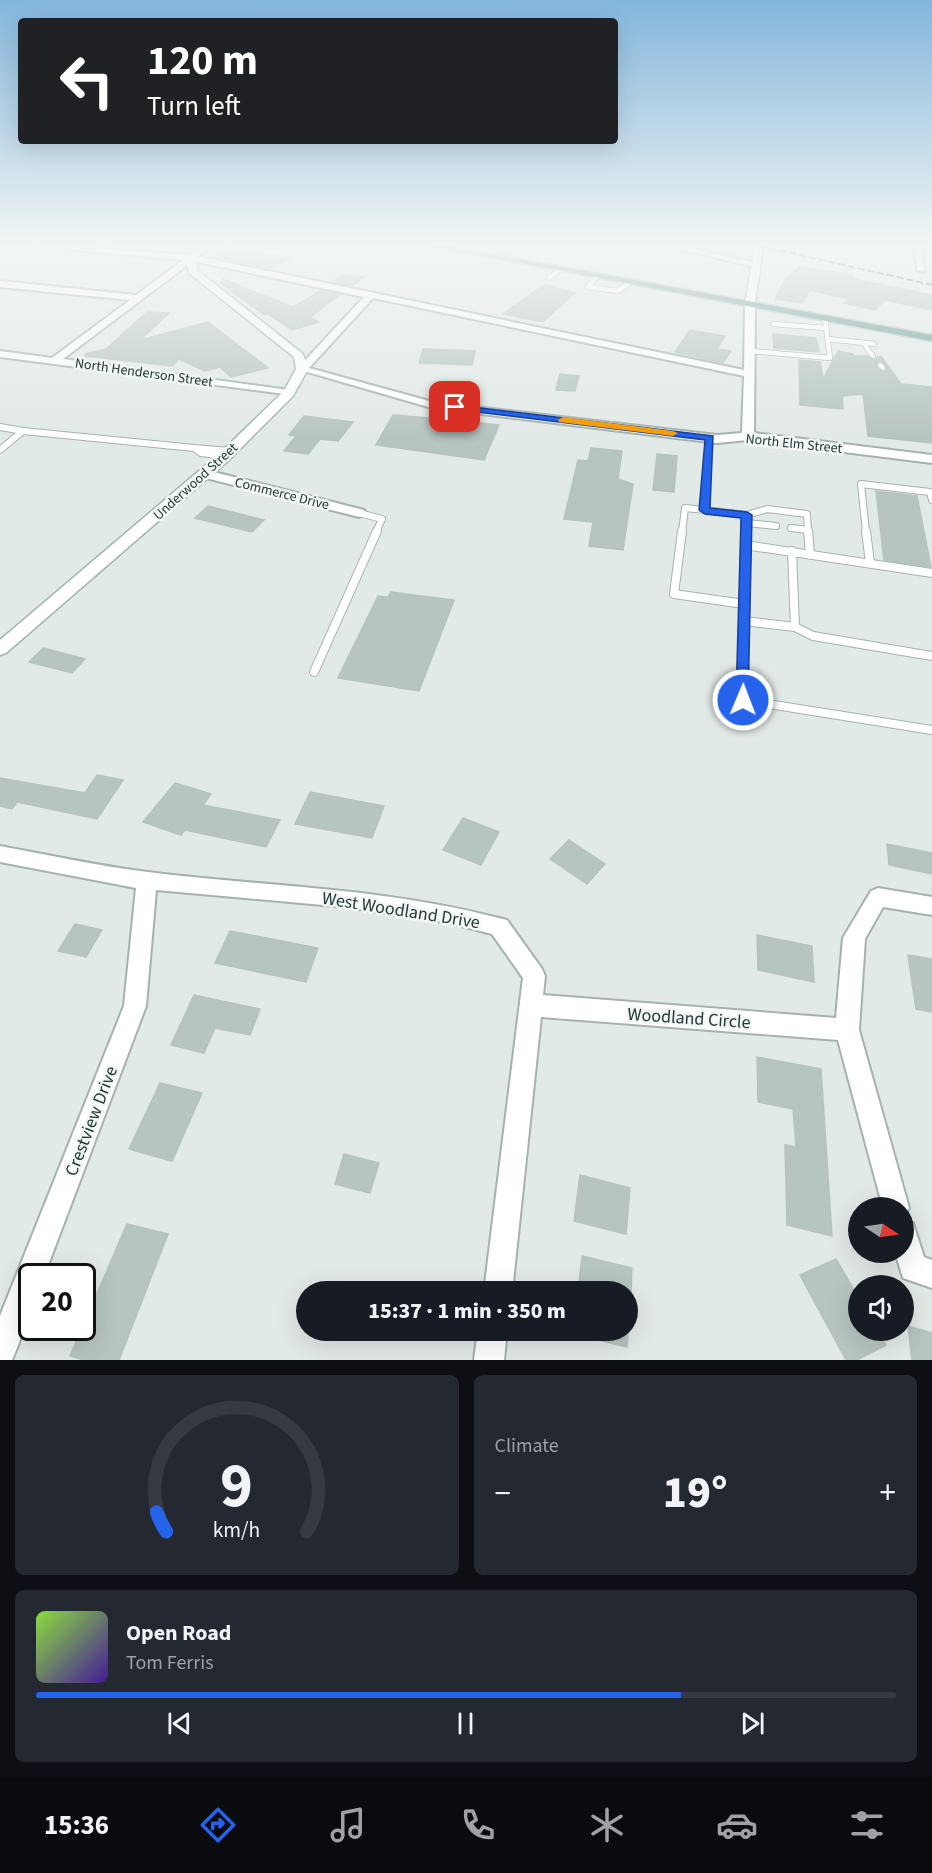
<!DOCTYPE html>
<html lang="en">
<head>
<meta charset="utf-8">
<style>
  body { margin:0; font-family:"Source Sans 3",sans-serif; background:#242831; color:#f1f3f6; height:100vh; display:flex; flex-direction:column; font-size:22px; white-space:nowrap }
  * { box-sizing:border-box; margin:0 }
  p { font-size:20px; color:#9ea1a6 }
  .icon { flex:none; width:33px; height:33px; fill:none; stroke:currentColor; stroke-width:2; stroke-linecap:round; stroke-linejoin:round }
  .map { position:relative; height:1360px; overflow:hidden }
  .side { display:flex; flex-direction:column; gap:15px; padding:15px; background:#0d0f14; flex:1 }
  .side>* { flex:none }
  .banner { position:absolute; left:18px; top:18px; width:600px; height:126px; border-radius:6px; box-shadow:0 6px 24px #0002; background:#202124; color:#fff; overflow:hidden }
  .needle { width:39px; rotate:103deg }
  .buttons { position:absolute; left:848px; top:1197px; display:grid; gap:12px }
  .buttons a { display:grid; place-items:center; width:66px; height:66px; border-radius:50%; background:#171b24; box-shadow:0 6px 24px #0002; font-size:30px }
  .speed { position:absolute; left:18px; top:1263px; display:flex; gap:12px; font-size:30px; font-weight:700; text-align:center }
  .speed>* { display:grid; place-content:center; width:78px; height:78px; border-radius:50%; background:#171b24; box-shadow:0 6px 24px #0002; line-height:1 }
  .speed .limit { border:3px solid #111; border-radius:9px; background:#fff; color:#111 }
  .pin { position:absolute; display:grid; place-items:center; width:51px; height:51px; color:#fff; margin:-26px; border-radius:12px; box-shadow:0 3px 9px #0006 }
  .me { position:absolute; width:66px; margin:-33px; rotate:1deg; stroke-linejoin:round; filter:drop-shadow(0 0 4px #0008) }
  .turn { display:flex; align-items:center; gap:21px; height:126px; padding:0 30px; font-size:27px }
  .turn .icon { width:78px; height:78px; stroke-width:2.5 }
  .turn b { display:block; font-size:42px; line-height:51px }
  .big { font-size:45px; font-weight:800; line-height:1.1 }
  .side .card { flex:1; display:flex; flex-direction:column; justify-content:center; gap:9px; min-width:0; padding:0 21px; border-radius:9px; background:#242831 }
  .side .dial { align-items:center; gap:0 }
  .dial svg { height:156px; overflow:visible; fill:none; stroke:#363941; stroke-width:7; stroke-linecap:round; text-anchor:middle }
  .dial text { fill:#f1f3f6; stroke:none }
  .song { display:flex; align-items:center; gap:18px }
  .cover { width:72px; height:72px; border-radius:9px; background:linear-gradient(135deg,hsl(90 70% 55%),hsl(260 70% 35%)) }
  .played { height:6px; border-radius:3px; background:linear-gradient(90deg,#2563eb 75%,#363941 75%) }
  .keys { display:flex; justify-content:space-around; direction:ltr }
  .heat { display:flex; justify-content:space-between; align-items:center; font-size:33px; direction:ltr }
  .side .tiles { flex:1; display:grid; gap:15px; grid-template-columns:1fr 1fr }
  .card:last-child { grid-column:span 2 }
  .trip { position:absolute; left:296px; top:1281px; width:342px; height:60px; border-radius:30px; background:#171b24; box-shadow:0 6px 24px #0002; font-weight:800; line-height:60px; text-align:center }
  .dock { display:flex; height:96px; justify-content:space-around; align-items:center; background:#090b0e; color:#9ea1a6 }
  .dock .icon { width:42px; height:42px }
  .dock .current { color:#2563eb }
  .dock b { font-size:27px; color:#f1f3f6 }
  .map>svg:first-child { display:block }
</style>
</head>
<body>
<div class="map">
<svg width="932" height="1360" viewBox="0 0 932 1360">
  <rect width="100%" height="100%" fill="#e2eae7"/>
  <g fill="#b7c5c1" stroke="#b5c3bf" stroke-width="1.5">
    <path d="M218,246H225L290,258L271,268L215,258Z"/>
    <path d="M800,267L853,275L850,278L932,295V310L885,300L875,310L844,303L849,299L809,290L803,303L775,299L786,278Z"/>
    <path d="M341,275L364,277L352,286L332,282Z"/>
    <path d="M223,279L293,307L322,290L341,294L310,317L319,322L292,330L268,314L264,315L221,283Z"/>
    <path d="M544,285L575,293L543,322L503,314Z"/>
    <path d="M147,312L169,313L140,340L208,322L268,368L231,377L220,367L205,371L179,359L172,366L85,356V354L106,349Z"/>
    <path d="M690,330L725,336L717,349L731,351L723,363L675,352Z"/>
    <path d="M773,334L816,338L819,352L774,348Z"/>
    <path d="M423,349L475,351L472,365L419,363Z"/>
    <path d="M838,351L853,354L852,356H867L873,360L881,356L901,384L932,387V443L868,436L863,394L842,396L843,409L800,405L799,360L820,362L823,379Z"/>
    <path d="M560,374L579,376L575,391L556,390Z"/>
    <path d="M393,415L442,419L499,425L484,460L376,445Z"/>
    <path d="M304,416L353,422L338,441L320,439L308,454L284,451L296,436L289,435Z"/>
    <path d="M591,448L622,451L618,479L633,484L623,550L589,546L593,522L564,519L578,460L588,461Z"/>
    <path d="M657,454L677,456L674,492L653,490Z"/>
    <path d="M876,491L917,496L931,567L884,560Z"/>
    <path d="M208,506L264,520L252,532L195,518Z"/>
    <path d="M391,592L454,600L419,691L338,678L378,596L388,597Z"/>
    <path d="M43,648L85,659L72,673L29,662Z"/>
    <path d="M97,775L123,780L97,819L17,802L12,809L0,806V778L85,793Z"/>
    <path d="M175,783L211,794L203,805L280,820L266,847L185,830L181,835L143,822Z"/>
    <path d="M310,792L384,806L372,838L295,824Z"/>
    <path d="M463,818L499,832L481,865L443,850Z"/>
    <path d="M569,840L605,864L587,884L550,859Z"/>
    <path d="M887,844L932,853V874L889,865Z"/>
    <path d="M75,924L102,930L86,957L58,951Z"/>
    <path d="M230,931L318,948L306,982L215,963Z"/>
    <path d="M757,935L812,946L814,982L758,970Z"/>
    <path d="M908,955L932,959V1012L916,1009Z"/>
    <path d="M194,995L260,1009L250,1035L215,1028L204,1053L171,1045Z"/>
    <path d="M757,1057L821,1069L832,1236L787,1225L785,1145L796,1147L793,1109L758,1102Z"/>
    <path d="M160,1083L202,1093L172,1161L129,1149Z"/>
    <path d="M344,1154L379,1163L370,1193L335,1184Z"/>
    <path d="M580,1175L630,1188L626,1234L574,1221Z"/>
    <path d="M127,1224L168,1234L119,1360H84L70,1356Z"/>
    <path d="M582,1256L632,1268L631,1292H578Z"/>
    <path d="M836,1259L858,1297V1330H877L886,1345L857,1360H846L800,1275Z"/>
    <path d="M908,1326L932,1333V1360H912Z"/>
    <path d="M581,1330H628L627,1347L581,1336Z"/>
  </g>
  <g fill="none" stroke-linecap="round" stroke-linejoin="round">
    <g stroke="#a5b2ae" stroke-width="6">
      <g id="lane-far2">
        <path d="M597,276L588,287L618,291L630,282"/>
        <path d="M549,278L561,269"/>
        <path d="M773,324L826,328"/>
        <path d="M828,339L874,344"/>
        <path d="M863,343L873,356"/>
        <path d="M751,351L830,358L825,319"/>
        <path d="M880,365L883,368"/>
      </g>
    </g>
    <g stroke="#a5b2ae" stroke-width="8">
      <g id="lane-far1">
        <path d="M0,427L23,431L0,450"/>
        <path d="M23,431L194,448"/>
        <path d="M225,456L201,453L194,448L230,451"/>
        <path d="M705,510L747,515L746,532"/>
        <path d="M705,510L710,438"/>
        <path d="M359,513L382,519L376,532"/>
        <path d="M747,515L767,509L807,514L808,532"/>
        <path d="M747,523L776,526"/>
        <path d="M791,528L808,530"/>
        <path d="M682,532L685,508L705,510"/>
        <path d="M866,532L861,484L930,492L932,500"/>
      </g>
    </g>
    <g stroke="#a5b2ae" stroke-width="10">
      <g id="lane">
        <path d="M682,531L674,594L744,604L746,531"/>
        <path d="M808,531L810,554"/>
        <path d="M866,531L870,563"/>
        <path d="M745,545L932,573"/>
        <path d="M792,551L795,627L813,636L932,656"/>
        <path d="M744,604L743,700L932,730"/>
        <path d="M744,621L795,627"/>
        <path d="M314,672L377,531"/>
      </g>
    </g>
    <g stroke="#a5b2ae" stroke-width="4">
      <g id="street">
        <path d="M32,246H70L191,255L744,370L745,304L750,301L755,304L754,433L932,455V463L748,440L717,443L432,408L297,369L364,297L193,261L63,359L289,390L293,391V395L0,357V351L52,358L130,300L0,287V281L136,295L183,260ZM373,298L744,376L742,433L717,435L433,402L309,368Z"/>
        <path d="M667,246H683L759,264L755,267Z"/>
        <path d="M914,246H922L924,272L917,270Z"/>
        <path d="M206,470L364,510L366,513L359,517L202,477L200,474Z"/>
        <path d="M0,846C49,855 98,866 148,872C267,887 380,887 499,918L507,920L542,969L545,976L543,995L836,1018L843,938L871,891L878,888L932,897V915L883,907L865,939L859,1030L909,1208L903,1218V1208H883L838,1040L541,1017L512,1292H484L523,978L492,934L450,923L345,907L156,890L146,1006L44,1276H32V1309L15,1353L12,1360H0V1316L124,1006L136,888L0,862Z"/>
        <path d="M903,1219L913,1223L924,1257L932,1260V1288L903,1278L895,1252H903Z"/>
        <path d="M478,1330H507L504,1360H474Z"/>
      </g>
    </g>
    <g stroke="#a1b5b0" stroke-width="3">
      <g id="secondary">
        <path d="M200,246H210L196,259L197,270L303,354L308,369L293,396L230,459L6,653L0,655V640L220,453L284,391L296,369L294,357L189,273L186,258Z"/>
        <path d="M755,246H763L755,304L750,307L745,304Z"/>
      </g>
    </g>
    <g stroke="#c1c8c7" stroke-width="3">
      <path id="primary" d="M430,246H449L932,335V341Z"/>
    </g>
    <use href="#lane-far2" stroke="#fff" stroke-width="4.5"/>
    <use href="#lane-far1" stroke="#fff" stroke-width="6"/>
    <use href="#lane" stroke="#fff" stroke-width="8"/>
    <use href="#street" fill="#fff" fill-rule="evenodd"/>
    <use href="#secondary" fill="#fff" fill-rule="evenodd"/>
    <use href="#primary" fill="#6a9c95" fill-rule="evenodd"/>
    <path stroke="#5e7571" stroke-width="2" stroke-dasharray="7 3" stroke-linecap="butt" d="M760,246L932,285"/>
  </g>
  <linearGradient id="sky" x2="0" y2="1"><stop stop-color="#84b6dc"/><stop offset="0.56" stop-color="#f2f6f4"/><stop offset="1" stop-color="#f2f6f4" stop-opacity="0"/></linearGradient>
  <rect width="932" height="437" fill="url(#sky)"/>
  <path fill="#2563eb" stroke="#184099" stroke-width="1.5" d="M455,405L713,436L710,508L747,512L752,515L748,703L743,704L736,700L741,518L705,514L699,510L705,440L452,409V405Z"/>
  <path fill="#f59e0b" d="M563,417L673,431L678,433L673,436L559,422L558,420Z"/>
  <g text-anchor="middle" stroke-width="5" stroke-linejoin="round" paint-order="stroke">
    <g font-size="14" fill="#233a36" stroke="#f2f7f5">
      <text transform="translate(144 372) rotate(8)" y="5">North Henderson Street</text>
      <text transform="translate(794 443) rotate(6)" y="5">North Elm Street</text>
      <text transform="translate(195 481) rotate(-42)" y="5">Underwood Street</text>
      <text transform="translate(282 493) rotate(14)" y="5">Commerce Drive</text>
    </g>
    <g font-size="18" fill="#233a36" stroke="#f2f7f5">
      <text transform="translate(401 910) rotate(9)" y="6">West Woodland Drive</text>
      <text transform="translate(689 1018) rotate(4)" y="6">Woodland Circle</text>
      <text transform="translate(91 1121) rotate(-69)" y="6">Crestview Drive</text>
    </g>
  </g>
</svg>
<div class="buttons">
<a><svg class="needle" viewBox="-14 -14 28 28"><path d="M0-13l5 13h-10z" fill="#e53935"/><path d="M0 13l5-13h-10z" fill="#9ea1a6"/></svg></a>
<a><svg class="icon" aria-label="sound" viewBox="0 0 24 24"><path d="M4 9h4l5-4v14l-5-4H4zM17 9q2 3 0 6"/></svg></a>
</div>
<div class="speed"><div class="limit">20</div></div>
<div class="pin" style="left:455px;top:407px;background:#d93025"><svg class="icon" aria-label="arrive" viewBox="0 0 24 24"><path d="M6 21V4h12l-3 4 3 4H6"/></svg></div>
<svg class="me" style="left:743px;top:700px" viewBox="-20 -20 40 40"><circle r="17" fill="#2563eb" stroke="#fff" stroke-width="3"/><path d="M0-11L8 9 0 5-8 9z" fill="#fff"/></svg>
<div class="trip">15:37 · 1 min · 350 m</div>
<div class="banner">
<div class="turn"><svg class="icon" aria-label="left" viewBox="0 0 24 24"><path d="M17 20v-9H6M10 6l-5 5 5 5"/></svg><div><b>120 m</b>Turn left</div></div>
</div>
</div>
<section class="side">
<div class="tiles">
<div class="card dial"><svg viewBox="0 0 100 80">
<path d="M14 69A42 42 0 1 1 86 69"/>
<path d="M14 69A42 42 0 0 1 9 59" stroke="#2563eb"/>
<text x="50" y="56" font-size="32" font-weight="700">9</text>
<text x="50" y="72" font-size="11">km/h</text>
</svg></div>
<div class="card"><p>Climate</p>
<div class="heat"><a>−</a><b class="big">19°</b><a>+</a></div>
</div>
<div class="card">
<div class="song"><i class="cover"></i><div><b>Open Road</b><p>Tom Ferris</p></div></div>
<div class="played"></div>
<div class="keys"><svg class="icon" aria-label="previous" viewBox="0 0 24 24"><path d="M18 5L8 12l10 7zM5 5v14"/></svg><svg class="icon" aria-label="pause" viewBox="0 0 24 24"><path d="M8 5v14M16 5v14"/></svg><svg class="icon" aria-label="next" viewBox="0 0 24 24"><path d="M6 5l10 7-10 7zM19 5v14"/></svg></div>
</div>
</div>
</section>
<nav class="dock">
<b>15:36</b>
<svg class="icon current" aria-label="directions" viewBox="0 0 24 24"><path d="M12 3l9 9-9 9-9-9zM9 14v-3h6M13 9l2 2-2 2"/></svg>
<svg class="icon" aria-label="music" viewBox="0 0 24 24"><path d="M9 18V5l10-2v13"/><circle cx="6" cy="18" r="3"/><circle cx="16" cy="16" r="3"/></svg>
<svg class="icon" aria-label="phone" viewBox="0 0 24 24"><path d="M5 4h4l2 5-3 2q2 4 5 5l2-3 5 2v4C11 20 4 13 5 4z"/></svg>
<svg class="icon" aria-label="climate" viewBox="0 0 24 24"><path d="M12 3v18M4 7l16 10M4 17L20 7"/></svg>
<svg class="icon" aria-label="car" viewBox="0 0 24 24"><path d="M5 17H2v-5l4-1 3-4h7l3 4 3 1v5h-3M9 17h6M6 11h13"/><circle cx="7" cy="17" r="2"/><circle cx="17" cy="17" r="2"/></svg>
<svg class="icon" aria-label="filters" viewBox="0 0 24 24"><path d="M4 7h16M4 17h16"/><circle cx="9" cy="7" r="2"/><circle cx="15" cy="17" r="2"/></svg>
</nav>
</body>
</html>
